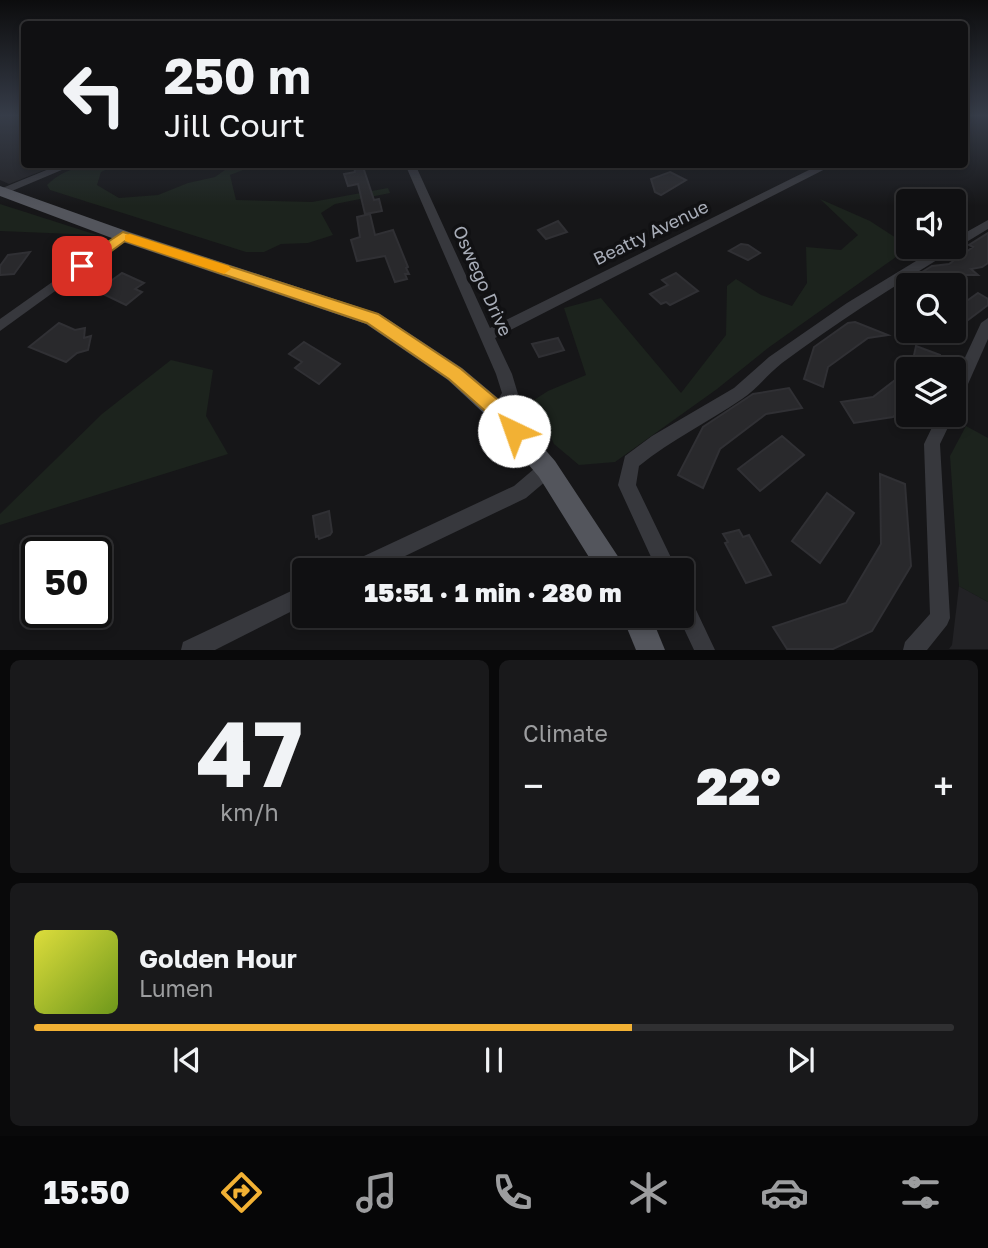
<!DOCTYPE html>
<html lang="en">
<head>
<meta charset="utf-8">
<style>
  body { margin:0; font-family:"Golos Text",sans-serif; background:#19191b; color:#f1f3f6; height:100vh; display:flex; flex-direction:column; font-size:26px; white-space:nowrap }
  * { box-sizing:border-box; margin:0 }
  p { font-size:23px; color:#9c9d9f }
  .icon { flex:none; width:38px; height:38px; fill:none; stroke:currentColor; stroke-width:2; stroke-linecap:round; stroke-linejoin:round }
  .map { position:relative; height:650px; overflow:hidden }
  .drawer { display:flex; flex-direction:column; gap:10px; padding:10px; background:#09090a; flex:1 }
  .drawer>* { flex:none }
  .top-card { position:absolute; left:21px; top:21px; width:947px; height:147px; border-radius:7px; box-shadow:0 4px 10px #0003,0 0 0 2px #303032; background:#101012; color:#f1f3f6; overflow:hidden }
  .buttons { position:absolute; left:896px; top:189px; display:grid; gap:14px }
  .buttons a { display:grid; place-items:center; width:70px; height:70px; border-radius:7px; background:#101012; box-shadow:0 4px 10px #0003,0 0 0 2px #303032; font-size:35px }
  .speed { position:absolute; left:21px; top:537px; display:flex; gap:14px; font-size:35px; font-weight:700; text-align:center }
  .speed>* { display:grid; place-content:center; width:91px; height:91px; border-radius:50%; background:#101012; box-shadow:0 4px 10px #0003,0 0 0 2px #303032; line-height:1 }
  .speed .limit { border:4px solid #111; border-radius:10px; background:#fff; color:#111 }
  .pin { position:absolute; display:grid; place-items:center; width:60px; height:60px; color:#fff; margin:-30px; border-radius:14px; box-shadow:0 4px 10px #0006 }
  .me { position:absolute; width:77px; margin:-38px; rotate:318deg; stroke-linejoin:round; filter:drop-shadow(0 0 5px #0008) }
  .turn { display:flex; align-items:center; gap:24px; height:147px; padding:0 28px; font-size:32px }
  .turn .icon { width:91px; height:91px; stroke-width:2.5 }
  .turn b { display:block; font-size:49px; line-height:60px }
  .big { font-size:52px; font-weight:800; line-height:1.1 }
  .drawer .tile { flex:1; display:flex; flex-direction:column; justify-content:center; gap:10px; min-width:0; padding:0 24px; border-radius:10px; background:#19191b }
  .drawer .dial { align-items:center; gap:0 }
  .dial b { font-size:91px; line-height:1 }
  .song { display:flex; align-items:center; gap:21px }
  .cover { width:84px; height:84px; border-radius:10px; background:linear-gradient(135deg,hsl(60 70% 55%),hsl(80 70% 35%)) }
  .played { height:7px; border-radius:4px; background:linear-gradient(90deg,#f2b134 65%,#303032 65%) }
  .keys { display:flex; justify-content:space-around; direction:ltr }
  .heat { display:flex; justify-content:space-between; align-items:center; font-size:38px; direction:ltr }
  .drawer .tiles { flex:1; display:grid; gap:10px; grid-template-columns:1fr 1fr }
  .tile:last-child { grid-column:span 2 }
  .trip { position:absolute; left:292px; top:558px; width:402px; height:70px; border-radius:7px; background:#101012; box-shadow:0 4px 10px #0003,0 0 0 2px #303032; font-weight:800; line-height:70px; text-align:center }
  .menu { display:flex; height:112px; justify-content:space-around; align-items:center; background:#060607; color:#9c9d9f }
  .menu .icon { width:49px; height:49px }
  .menu .active { color:#f2b134 }
  .menu b { font-size:32px; color:#f1f3f6 }
  .map>svg:first-child { display:block }
</style>
</head>
<body>
<div class="map">
<svg width="988" height="650" viewBox="0 0 988 650">
  <rect width="100%" height="100%" fill="#161618"/>
  <g fill="#222225">
    <path d="M0,115H24V164L57,165L9,184L0,180Z"/>
    <path d="M959,586L988,602V649H949L952,645Z"/>
  </g>
  <g fill="#1c231d">
    <path d="M268,164L256,165L230,175L236,200L312,202L388,188L390,193L335,204L321,213L333,235L308,243L281,244L264,252H246L50,190L47,185C67,165 90,165 116,165L101,172L97,185L119,198L158,195L188,183L215,177L232,165Z"/>
    <path d="M820,199L870,221L910,247L768,348L717,389L615,462L579,465L554,444L534,400L548,391L586,375L564,308L601,298L681,393L726,335L727,286L736,279L761,295L792,306L807,283L806,247L841,250L858,235Z"/>
    <path d="M0,204L97,235L0,231Z"/>
    <path d="M171,360L213,370L206,416L228,454L0,525V514L102,414Z"/>
    <path d="M966,426L988,438V602L959,586L950,456Z"/>
  </g>
  <g fill="#29292c" stroke="#303034" stroke-width="2">
    <path d="M354,164H362L374,200L379,199L382,211L365,214L358,184L348,186L344,174L355,172Z"/>
    <path d="M670,172L686,180L661,195L655,192L651,179Z"/>
    <path d="M370,214L375,235L393,230L408,267L406,268L409,274H405L407,279L395,282L385,256L357,261L351,240L360,237L357,217Z"/>
    <path d="M558,221L567,232L546,239L538,230Z"/>
    <path d="M988,233V263L982,267L971,269L978,275H959L945,285H908V316L895,311L901,285L932,266L949,264L973,247L969,245Z"/>
    <path d="M741,244L748,245L760,253L748,260L729,251Z"/>
    <path d="M30,252L14,274L0,275V266L8,255Z"/>
    <path d="M122,273L144,283L135,289L142,292L126,305L97,291Z"/>
    <path d="M676,273L698,291L670,305L666,302L661,304L650,294L668,285L662,280Z"/>
    <path d="M978,293L988,299V305L960,326L954,323V310Z"/>
    <path d="M855,322L888,335L868,338L828,367L823,387L804,379L814,347L848,323Z"/>
    <path d="M59,323L75,330L85,328L84,338L91,336L88,350L77,353L66,362L29,347Z"/>
    <path d="M558,338L564,350L539,357L532,344Z"/>
    <path d="M304,342L340,364L319,384L295,368L302,362L289,354Z"/>
    <path d="M916,346L940,355L938,369H911Z"/>
    <path d="M908,370V404L893,417L854,423L841,402L873,397Z"/>
    <path d="M789,388L802,408L766,414L720,449L703,488L678,475L703,427L753,394Z"/>
    <path d="M782,436L804,455L760,491L738,469Z"/>
    <path d="M880,474L905,484L911,566L872,631L833,649H787L773,627L846,603L881,544Z"/>
    <path d="M827,493L854,513L820,563L792,541Z"/>
    <path d="M329,511L332,532L330,535L319,539L318,536L316,537L313,516Z"/>
    <path d="M739,530L743,537L749,535L771,575L746,583L725,543L728,542L723,534Z"/>
  </g>
  <g fill="none" stroke-linecap="round" stroke-linejoin="round">
    <g fill="#37383d" fill-rule="evenodd">
      <path d="M61,164H76L0,196V189Z"/>
      <path d="M405,164H415L490,328L821,164H835L495,338L512,374L518,394C512,404 506,422 492,417L490,412L502,393L496,374Z"/>
      <path d="M988,220V229C918,271 848,314 782,363C768,374 757,389 742,399C708,422 671,440 639,466L636,485L677,570H657L618,485L625,456L652,436L734,388L769,357L847,303L939,247H954V239Z"/>
      <path d="M123,232L127,233L129,236L127,239L0,331V319Z"/>
      <path d="M988,318V339L960,402L954,403V381L981,323Z"/>
      <path d="M954,414V415L940,444L950,618L947,625L927,650H903L905,642L930,614L924,444L938,415Z"/>
      <path d="M547,461L553,463L556,469L553,475L526,498L376,570H346L349,563L514,486L541,463Z"/>
      <path d="M304,585V605L215,650H181L183,642Z"/>
      <path d="M682,592L689,595L715,650H694L678,616H682Z"/>
    </g>
    <g fill="#53555c" fill-rule="evenodd">
      <path d="M0,186L129,232L380,314L462,368L506,405L555,461L621,561L625,570H597L539,477L490,419L448,380L366,324L117,240L0,196Z"/>
      <path d="M622,616H651L665,650H636Z"/>
    </g>
  </g>
  <linearGradient id="sky" x2="0" y2="1"><stop stop-color="#0c0c0d"/><stop offset="0.56" stop-color="#363c48"/><stop offset="1" stop-color="#363c48" stop-opacity="0"/></linearGradient>
  <rect width="988" height="206" fill="url(#sky)"/>
  <path fill="#f2b134" stroke="#9d7322" stroke-width="2" d="M123,232L378,314L461,369L505,406L524,431L521,437L514,439L508,437L492,417L449,379L367,323L125,241L87,269H77L75,266L77,262Z"/>
  <path fill="#f59e0b" d="M130,234L229,266L231,269L224,274L125,241V235Z"/>
  <g text-anchor="middle" stroke-width="7" stroke-linejoin="round" paint-order="stroke">
    <g font-size="18" fill="#a8adb8" stroke="#111113">
      <text transform="translate(651 233) rotate(-26)" y="6">Beatty Avenue</text>
      <text transform="translate(482 281) rotate(66)" y="6">Oswego Drive</text>
    </g>
  </g>
</svg>
<div class="buttons">
<a><svg class="icon" aria-label="sound" viewBox="0 0 24 24"><path d="M4 9h4l5-4v14l-5-4H4zM17 9q2 3 0 6"/></svg></a>
<a><svg class="icon" aria-label="search" viewBox="0 0 24 24"><circle cx="10" cy="10" r="6"/><path d="M15 15l6 6"/></svg></a>
<a><svg class="icon" aria-label="layers" viewBox="0 0 24 24"><path d="M12 4l9 5-9 5-9-5zM3 14l9 5 9-5"/></svg></a>
</div>
<div class="speed"><div class="limit">50</div></div>
<div class="pin" style="left:82px;top:266px;background:#d93025"><svg class="icon" aria-label="arrive" viewBox="0 0 24 24"><path d="M6 21V4h12l-3 4 3 4H6"/></svg></div>
<svg class="me" style="left:514px;top:431px" viewBox="-20 -20 40 40"><circle r="19" fill="#fff"/><path d="M0-13L10 11 0 6-10 11z" fill="#f2b134"/></svg>
<div class="trip">15:51 · 1 min · 280 m</div>
<div class="top-card">
<div class="turn"><svg class="icon" aria-label="left" viewBox="0 0 24 24"><path d="M17 20v-9H6M10 6l-5 5 5 5"/></svg><div><b>250 m</b>Jill Court</div></div>
</div>
</div>
<section class="drawer">
<div class="tiles">
<div class="tile dial"><b>47</b><p>km/h</p></div>
<div class="tile"><p>Climate</p>
<div class="heat"><a>−</a><b class="big">22°</b><a>+</a></div>
</div>
<div class="tile">
<div class="song"><i class="cover"></i><div><b>Golden Hour</b><p>Lumen</p></div></div>
<div class="played"></div>
<div class="keys"><svg class="icon" aria-label="previous" viewBox="0 0 24 24"><path d="M18 5L8 12l10 7zM5 5v14"/></svg><svg class="icon" aria-label="pause" viewBox="0 0 24 24"><path d="M8 5v14M16 5v14"/></svg><svg class="icon" aria-label="next" viewBox="0 0 24 24"><path d="M6 5l10 7-10 7zM19 5v14"/></svg></div>
</div>
</div>
</section>
<nav class="menu">
<b>15:50</b>
<svg class="icon active" aria-label="directions" viewBox="0 0 24 24"><path d="M12 3l9 9-9 9-9-9zM9 14v-3h6M13 9l2 2-2 2"/></svg>
<svg class="icon" aria-label="music" viewBox="0 0 24 24"><path d="M9 18V5l10-2v13"/><circle cx="6" cy="18" r="3"/><circle cx="16" cy="16" r="3"/></svg>
<svg class="icon" aria-label="phone" viewBox="0 0 24 24"><path d="M5 4h4l2 5-3 2q2 4 5 5l2-3 5 2v4C11 20 4 13 5 4z"/></svg>
<svg class="icon" aria-label="climate" viewBox="0 0 24 24"><path d="M12 3v18M4 7l16 10M4 17L20 7"/></svg>
<svg class="icon" aria-label="car" viewBox="0 0 24 24"><path d="M5 17H2v-5l4-1 3-4h7l3 4 3 1v5h-3M9 17h6M6 11h13"/><circle cx="7" cy="17" r="2"/><circle cx="17" cy="17" r="2"/></svg>
<svg class="icon" aria-label="filters" viewBox="0 0 24 24"><path d="M4 7h16M4 17h16"/><circle cx="9" cy="7" r="2"/><circle cx="15" cy="17" r="2"/></svg>
</nav>
</body>
</html>
